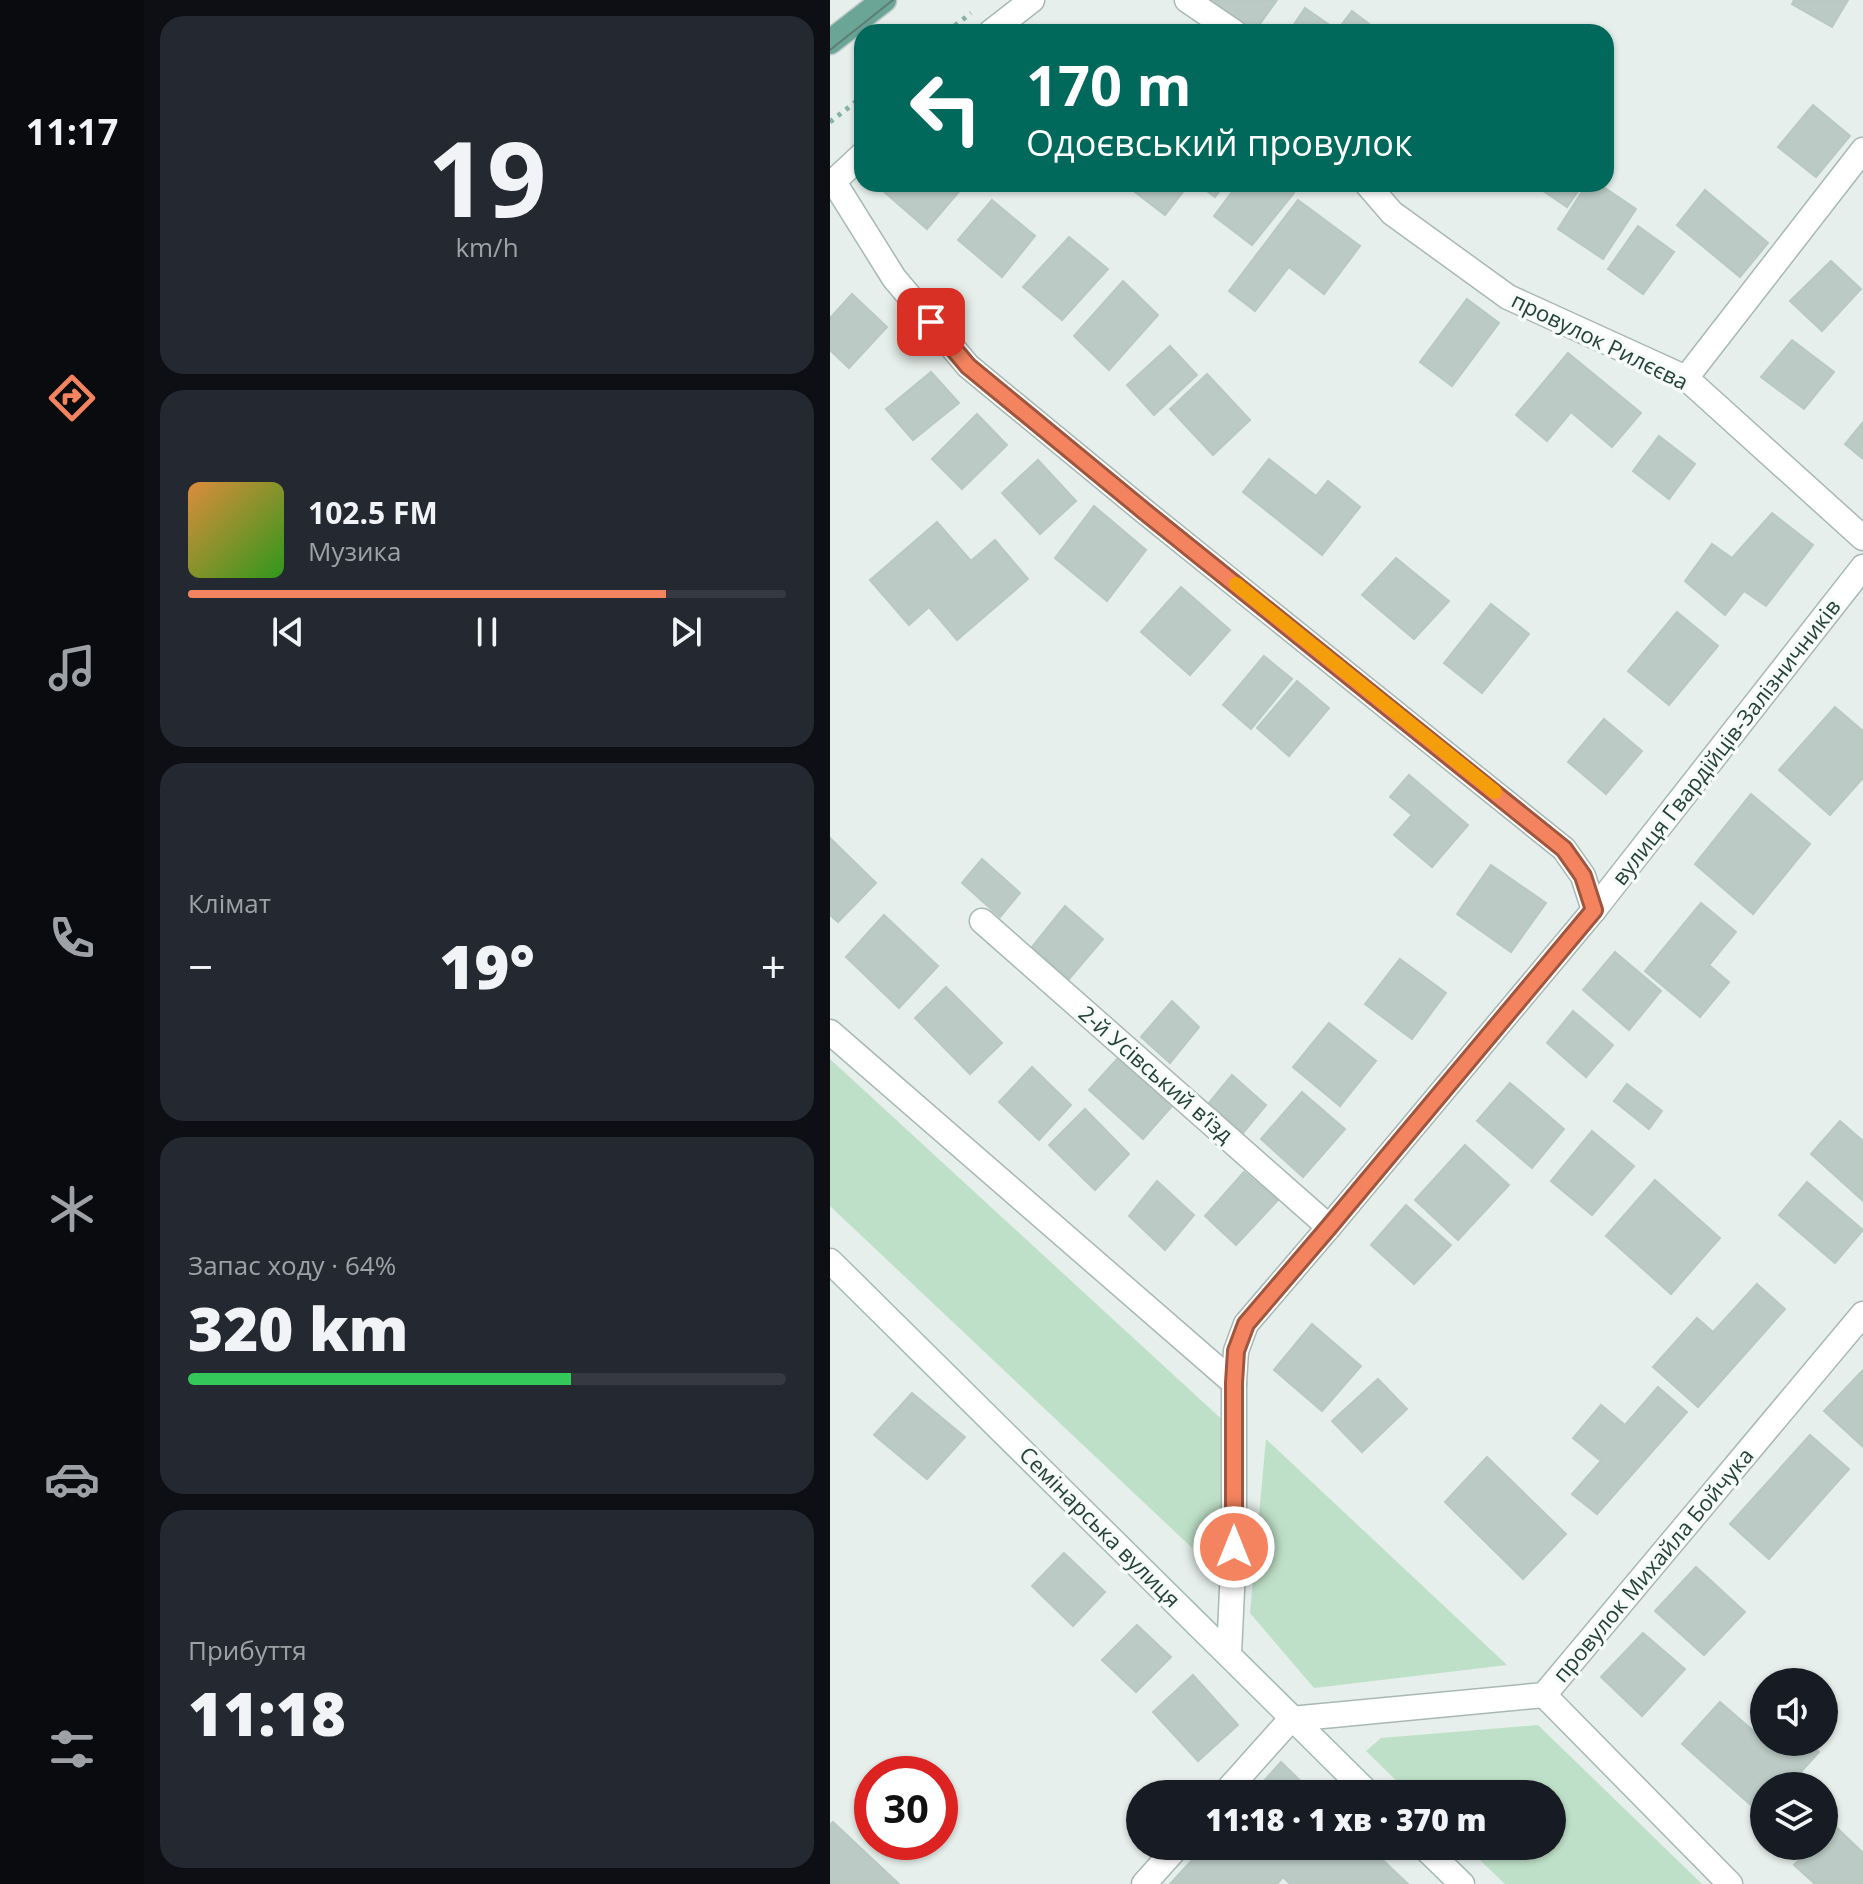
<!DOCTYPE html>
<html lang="uk">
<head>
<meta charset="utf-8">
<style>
  body { margin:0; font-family:"Open Sans",sans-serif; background:#242831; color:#f1f3f6; height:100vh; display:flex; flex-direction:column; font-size:30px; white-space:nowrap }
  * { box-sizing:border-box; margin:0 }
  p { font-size:26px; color:#9ea1a6 }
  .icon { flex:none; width:44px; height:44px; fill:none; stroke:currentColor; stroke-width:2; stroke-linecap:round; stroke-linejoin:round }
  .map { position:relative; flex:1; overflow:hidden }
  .drawer { display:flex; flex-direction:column; gap:16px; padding:16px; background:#0d0f14; width:686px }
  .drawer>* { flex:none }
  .top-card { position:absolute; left:24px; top:24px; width:760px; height:168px; border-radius:24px; box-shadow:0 2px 6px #0004; background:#00695c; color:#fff; overflow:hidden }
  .tools { position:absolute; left:920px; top:1668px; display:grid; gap:16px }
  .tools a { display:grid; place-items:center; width:88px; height:88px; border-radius:50%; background:#171b24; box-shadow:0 2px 6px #0004; font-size:40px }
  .speed { position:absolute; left:24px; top:1756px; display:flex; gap:16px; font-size:40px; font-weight:700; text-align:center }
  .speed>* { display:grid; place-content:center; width:104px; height:104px; border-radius:50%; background:#171b24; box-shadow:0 2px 6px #0004; line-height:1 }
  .speed .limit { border:12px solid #d22; background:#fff; color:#111 }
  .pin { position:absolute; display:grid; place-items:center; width:68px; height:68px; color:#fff; margin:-34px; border-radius:16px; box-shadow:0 4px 12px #0006 }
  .me { position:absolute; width:88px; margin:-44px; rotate:0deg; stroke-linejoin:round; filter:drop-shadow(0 0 6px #0008) }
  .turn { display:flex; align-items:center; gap:28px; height:168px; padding:0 40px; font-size:36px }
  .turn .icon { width:104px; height:104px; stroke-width:2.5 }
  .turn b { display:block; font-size:56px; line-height:68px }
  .big { font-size:60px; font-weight:800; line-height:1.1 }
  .drawer .card { flex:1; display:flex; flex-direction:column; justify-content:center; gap:12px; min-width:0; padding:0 28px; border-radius:24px; background:#242831 }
  .drawer .dial { align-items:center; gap:0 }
  .dial b { font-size:104px; line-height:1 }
  .song { display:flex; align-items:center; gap:24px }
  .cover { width:96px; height:96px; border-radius:12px; background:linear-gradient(135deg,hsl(30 70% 55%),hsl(110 70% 35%)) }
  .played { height:8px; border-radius:4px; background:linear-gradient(90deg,#f4845f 80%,#363941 80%) }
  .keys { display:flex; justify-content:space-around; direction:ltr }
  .heat { display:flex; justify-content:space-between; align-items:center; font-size:44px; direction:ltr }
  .charge { height:12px; border-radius:6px; background:linear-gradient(90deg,#34c759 64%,#363941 0) }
  .trip { position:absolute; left:296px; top:1780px; width:440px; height:80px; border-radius:40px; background:#171b24; box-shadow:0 2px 6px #0004; font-weight:800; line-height:80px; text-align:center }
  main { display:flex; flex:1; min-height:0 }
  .tab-bar { display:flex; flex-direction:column; width:144px; justify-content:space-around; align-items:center; background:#090b0e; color:#9ea1a6 }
  .tab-bar .icon { width:56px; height:56px }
  .tab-bar .on { color:#f4845f }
  .tab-bar b { font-size:36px; color:#f1f3f6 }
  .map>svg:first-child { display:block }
</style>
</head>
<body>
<main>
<nav class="tab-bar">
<b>11:17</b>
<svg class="icon on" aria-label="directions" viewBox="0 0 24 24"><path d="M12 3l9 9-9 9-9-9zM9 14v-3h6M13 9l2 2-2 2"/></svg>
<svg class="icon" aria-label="music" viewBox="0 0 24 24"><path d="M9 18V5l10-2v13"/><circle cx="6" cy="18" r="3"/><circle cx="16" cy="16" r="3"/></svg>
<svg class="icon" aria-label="phone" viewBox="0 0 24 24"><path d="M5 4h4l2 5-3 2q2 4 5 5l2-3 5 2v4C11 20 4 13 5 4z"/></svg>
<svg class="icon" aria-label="climate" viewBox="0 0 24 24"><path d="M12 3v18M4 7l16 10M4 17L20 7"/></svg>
<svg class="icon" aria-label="car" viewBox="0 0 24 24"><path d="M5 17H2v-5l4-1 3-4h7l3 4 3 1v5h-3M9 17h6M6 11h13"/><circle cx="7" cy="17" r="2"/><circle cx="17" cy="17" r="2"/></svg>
<svg class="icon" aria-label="filters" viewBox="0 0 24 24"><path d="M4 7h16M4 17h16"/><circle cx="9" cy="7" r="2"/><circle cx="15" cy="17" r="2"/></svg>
</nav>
<section class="drawer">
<div class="card dial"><b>19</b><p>km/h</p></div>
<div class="card">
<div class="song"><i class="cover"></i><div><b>102.5 FM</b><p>Музика</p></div></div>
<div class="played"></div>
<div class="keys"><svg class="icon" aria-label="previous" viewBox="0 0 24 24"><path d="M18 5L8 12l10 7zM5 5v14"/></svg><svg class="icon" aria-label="pause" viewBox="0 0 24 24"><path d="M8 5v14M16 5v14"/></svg><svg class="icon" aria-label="next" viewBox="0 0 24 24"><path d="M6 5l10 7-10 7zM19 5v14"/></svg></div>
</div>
<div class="card"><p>Клімат</p>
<div class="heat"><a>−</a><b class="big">19°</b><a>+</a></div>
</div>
<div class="card"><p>Запас ходу · 64%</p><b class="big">320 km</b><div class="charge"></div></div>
<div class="card"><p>Прибуття</p><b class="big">11:18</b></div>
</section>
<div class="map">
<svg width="1033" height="1884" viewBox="0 0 1033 1884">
  <rect width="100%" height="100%" fill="#e6efeb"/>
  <g fill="#bfe0c8">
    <path d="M0,1059L398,1425L395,1579L0,1206Z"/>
    <path d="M436,1439L677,1665L484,1688L420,1613Z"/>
    <path d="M708,1725L872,1884H675L635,1846H722V1794H580L536,1751L551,1738Z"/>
  </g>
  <g fill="#bbcac4" stroke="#b8c9c2" stroke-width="2">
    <path d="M379,0H447L424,32Z"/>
    <path d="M964,0H1018L1002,27L962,4Z"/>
    <path d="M475,8L501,26L497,32H459Z"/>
    <path d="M522,11L550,32H506Z"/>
    <path d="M983,105L1020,136L986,177L948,147Z"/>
    <path d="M45,184H128L132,188L97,229Z"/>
    <path d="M311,184H359L335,215L305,192Z"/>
    <path d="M368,184H395L385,197Z"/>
    <path d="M408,184H452L464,193L422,245L384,216Z"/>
    <path d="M703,184H753L737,207Z"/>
    <path d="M757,184H769L806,209L773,259L728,229Z"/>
    <path d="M875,190L938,243L910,277L847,225Z"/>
    <path d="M162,200L205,236L172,277L128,240Z"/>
    <path d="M468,200L530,246L494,294L459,267L425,311L399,291Z"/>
    <path d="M808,226L844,252L813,294L778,269Z"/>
    <path d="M239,237L278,269L232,320L193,287Z"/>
    <path d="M1001,261L1031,289L992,331L960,301Z"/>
    <path d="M293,281L328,315L279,370L244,336Z"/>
    <path d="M22,294L57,327L19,368L0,350V318Z"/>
    <path d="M637,299L669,323L622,386L590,362Z"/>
    <path d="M962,340L1004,372L974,409L931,377Z"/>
    <path d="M340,346L367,375L324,415L297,385Z"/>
    <path d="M738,353L811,413L782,447L741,412L717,441L686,415Z"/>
    <path d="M101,372L129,403L83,440L56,409Z"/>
    <path d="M377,374L420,420L383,455L340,409Z"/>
    <path d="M147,414L177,445L132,489L102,459Z"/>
    <path d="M1033,422V459L1015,444Z"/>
    <path d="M829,436L865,464L839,499L803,471Z"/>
    <path d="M439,459L486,496L498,481L530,507L492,555L413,492Z"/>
    <path d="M208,460L246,501L210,534L172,493Z"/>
    <path d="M264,506L316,550L277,601L225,558Z"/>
    <path d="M942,513L983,545L936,606L914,591L895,615L855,581L882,544L902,558Z"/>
    <path d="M107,522L141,561L165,540L198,579L127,640L99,607L79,625L40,580Z"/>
    <path d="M566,558L619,601L584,639L532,595Z"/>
    <path d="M351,587L400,630L360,675L311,632Z"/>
    <path d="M661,604L699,634L652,693L614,663Z"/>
    <path d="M847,612L888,646L839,705L798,671Z"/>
    <path d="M434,656L462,679L421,729L393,705Z"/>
    <path d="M467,681L499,708L459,756L427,728Z"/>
    <path d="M1005,707L1033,731V778L1000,815L949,770Z"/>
    <path d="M774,719L812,751L776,794L738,762Z"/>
    <path d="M579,775L638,825L602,867L564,835L582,815L560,797Z"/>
    <path d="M921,794L980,844L923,914L865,864Z"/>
    <path d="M0,838L46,883L8,922L0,915Z"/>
    <path d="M152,859L190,893L170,917L132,883Z"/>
    <path d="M661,865L716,903L681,952L627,914Z"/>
    <path d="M871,903L906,932L879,965L899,982L870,1017L815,971Z"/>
    <path d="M235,906L273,939L239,979L202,947Z"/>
    <path d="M54,915L108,966L69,1008L16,957Z"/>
    <path d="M785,952L831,991L799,1030L753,990Z"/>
    <path d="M570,959L616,993L582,1039L535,1004Z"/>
    <path d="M116,987L172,1043L140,1074L85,1018Z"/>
    <path d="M342,1001L369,1027L340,1063L311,1037Z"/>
    <path d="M743,1011L783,1045L756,1077L717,1043Z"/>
    <path d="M499,1023L546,1061L510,1106L463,1067Z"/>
    <path d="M289,1057L342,1106L313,1139L259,1090Z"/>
    <path d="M202,1067L241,1105L209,1140L169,1102Z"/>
    <path d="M402,1075L436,1105L413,1133L379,1103Z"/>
    <path d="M680,1083L734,1129L702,1168L647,1121Z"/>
    <path d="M797,1084L832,1111L819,1129L784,1101Z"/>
    <path d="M472,1092L515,1129L473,1177L431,1139Z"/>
    <path d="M255,1109L299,1154L265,1190L219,1145Z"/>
    <path d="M1010,1121L1033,1141V1201L981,1154Z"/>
    <path d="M762,1131L804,1166L762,1215L721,1181Z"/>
    <path d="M635,1145L679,1185L628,1240L585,1200Z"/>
    <path d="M414,1172L448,1200L406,1245L375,1216Z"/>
    <path d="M825,1180L890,1238L841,1294L776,1236Z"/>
    <path d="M327,1181L364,1215L335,1250L299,1216Z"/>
    <path d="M977,1182L1033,1230L1005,1263L949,1215Z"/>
    <path d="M576,1205L621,1245L584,1284L541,1245Z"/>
    <path d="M927,1284L955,1309L868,1407L823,1367L867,1318L883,1332Z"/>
    <path d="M482,1324L531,1366L492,1411L444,1370Z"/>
    <path d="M1033,1370V1447L994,1411Z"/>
    <path d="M548,1379L577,1409L532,1452L502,1421Z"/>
    <path d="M828,1387L857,1412L767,1514L742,1494L771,1461L743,1438L771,1405L795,1425Z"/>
    <path d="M82,1393L135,1437L97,1479L44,1435Z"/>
    <path d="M980,1435L1019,1469L939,1559L900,1524Z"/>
    <path d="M657,1457L736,1534L693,1579L615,1502Z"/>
    <path d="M234,1553L275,1592L243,1626L202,1586Z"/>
    <path d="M866,1567L915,1612L874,1655L825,1611Z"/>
    <path d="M307,1625L341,1657L306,1692L272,1660Z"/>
    <path d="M813,1633L855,1669L812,1716L771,1677Z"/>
    <path d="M363,1675L408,1725L368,1761L323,1712Z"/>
    <path d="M890,1702L942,1747L947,1742H978L989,1752L958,1786H934V1813L932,1815L852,1744Z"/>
    <path d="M451,1762L484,1794H422Z"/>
    <path d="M3,1822L69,1884H0V1825Z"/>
    <path d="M1003,1824L1033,1853V1884H985L964,1865L982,1846H994V1834Z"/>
    <path d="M375,1846H538L578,1884H460L453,1877L447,1884H340Z"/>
  </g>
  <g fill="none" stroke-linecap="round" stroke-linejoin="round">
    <g stroke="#a8b8b2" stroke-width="27">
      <g id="street">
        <path d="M357,0L404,32"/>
        <path d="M161,32L202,0"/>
        <path d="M4,182L64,278L138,366L314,511L734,849L753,876L764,910"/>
        <path d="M537,184L562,213L678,297L856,378L1033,538"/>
        <path d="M0,185L32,155"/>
        <path d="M856,378L1033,150"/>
        <path d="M152,921L499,1227"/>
        <path d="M0,1032L404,1383"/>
        <path d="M399,1654L404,1547V1383L406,1351L416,1324L499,1227L764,910L1033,567"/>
        <path d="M714,1695L900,1884"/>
        <path d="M394,1794L461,1719L714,1695L1033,1314"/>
        <path d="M314,1884L348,1846"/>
      </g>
    </g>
    <g stroke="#a4bbb3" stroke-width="27">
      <g id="secondary">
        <path d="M0,1261L539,1794"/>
        <path d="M593,1846L632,1884"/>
      </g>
    </g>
    <g stroke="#c2cac8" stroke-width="27">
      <path id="primary" d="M0,42L54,0"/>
    </g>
    <g stroke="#86b3a5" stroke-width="5" stroke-dasharray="4 6" stroke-linecap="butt">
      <path d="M117,32L141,13"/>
      <path d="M0,122L32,97"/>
    </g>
    <use href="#street" stroke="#fff" stroke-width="24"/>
    <use href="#secondary" stroke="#fff" stroke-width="24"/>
    <use href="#primary" stroke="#6aa596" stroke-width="24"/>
    <path stroke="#5f7d75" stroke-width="2" d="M0,50L63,0"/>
  </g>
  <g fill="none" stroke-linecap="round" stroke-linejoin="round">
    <g stroke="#9f563e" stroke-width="20">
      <path id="route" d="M101,322L138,366L314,511L734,849L753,876L764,910L499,1227L416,1324L406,1351L404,1383V1547"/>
    </g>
    <use href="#route" stroke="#f4845f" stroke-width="14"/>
    <path stroke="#f59e0b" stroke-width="14" d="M406,584L665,792"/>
  </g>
  <g text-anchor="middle" stroke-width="7" stroke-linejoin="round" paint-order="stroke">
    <g font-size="22" fill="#24423a" stroke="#f7fbf9">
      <text transform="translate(770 341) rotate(26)" y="8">провулок Рилєєва</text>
      <text transform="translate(896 742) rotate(-52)" y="8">вулиця Гвардійців-Залізничників</text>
      <text transform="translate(326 1074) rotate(41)" y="8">2-й Усівський в’їзд</text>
      <text transform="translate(270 1527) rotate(45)" y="8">Семінарська вулиця</text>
      <text transform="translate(823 1565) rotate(-50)" y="8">провулок Михайла Бойчука</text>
    </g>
  </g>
</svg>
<div class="tools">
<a><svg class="icon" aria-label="sound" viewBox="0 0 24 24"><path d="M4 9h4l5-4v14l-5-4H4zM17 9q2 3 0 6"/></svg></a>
<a><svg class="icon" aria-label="layers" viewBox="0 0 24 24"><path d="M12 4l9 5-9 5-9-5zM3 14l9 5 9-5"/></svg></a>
</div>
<div class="speed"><div class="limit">30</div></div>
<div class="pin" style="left:101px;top:322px;background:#d93025"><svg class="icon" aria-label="arrive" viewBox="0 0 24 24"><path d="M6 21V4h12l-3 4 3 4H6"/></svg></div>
<svg class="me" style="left:404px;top:1547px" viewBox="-20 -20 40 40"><circle r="17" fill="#f4845f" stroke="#fff" stroke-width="3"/><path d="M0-11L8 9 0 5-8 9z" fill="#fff"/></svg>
<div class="trip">11:18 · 1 хв · 370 m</div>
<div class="top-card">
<div class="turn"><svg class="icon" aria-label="left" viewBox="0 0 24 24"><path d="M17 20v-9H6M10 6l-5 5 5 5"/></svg><div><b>170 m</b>Одоєвський провулок</div></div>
</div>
</div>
</main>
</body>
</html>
